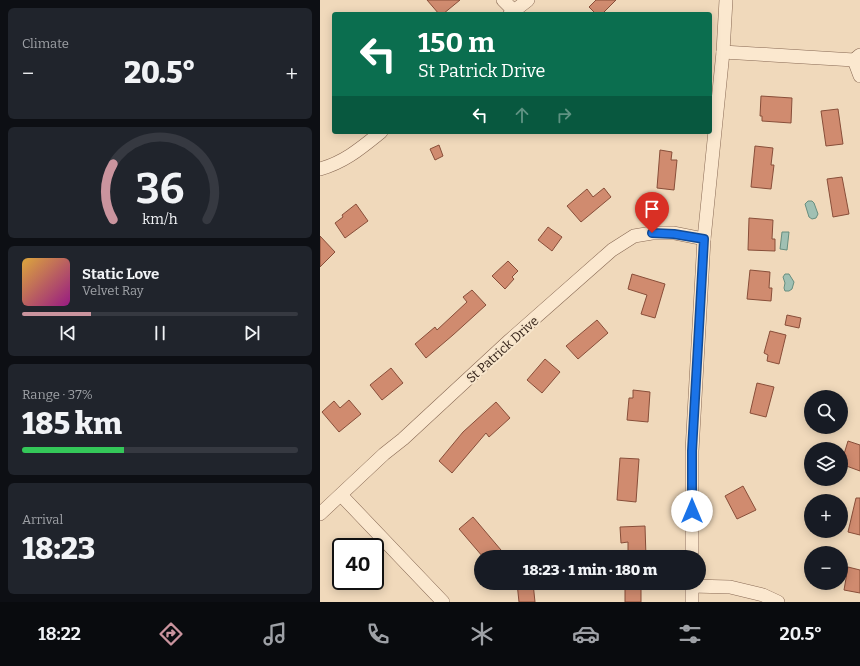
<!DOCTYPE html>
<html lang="en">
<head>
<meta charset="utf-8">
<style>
  body { margin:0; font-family:Bitter,serif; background:#20242c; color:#f1f3f6; height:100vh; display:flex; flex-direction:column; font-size:15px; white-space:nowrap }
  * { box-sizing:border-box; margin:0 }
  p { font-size:13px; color:#9ea1a6 }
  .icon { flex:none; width:22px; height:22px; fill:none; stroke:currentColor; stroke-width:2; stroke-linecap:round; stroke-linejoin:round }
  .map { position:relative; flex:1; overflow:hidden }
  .details { display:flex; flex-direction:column; gap:8px; padding:8px; background:#0d0f14; width:320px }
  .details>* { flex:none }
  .hud { position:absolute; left:12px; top:12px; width:380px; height:122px; border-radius:4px; box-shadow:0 2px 10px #0003; background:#0b6e4f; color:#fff; overflow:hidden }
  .tools { position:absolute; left:484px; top:390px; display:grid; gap:8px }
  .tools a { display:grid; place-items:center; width:44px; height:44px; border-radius:50%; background:#171b24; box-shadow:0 2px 10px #0003; font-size:20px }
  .speed { position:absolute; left:12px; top:538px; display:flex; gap:8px; font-size:20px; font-weight:700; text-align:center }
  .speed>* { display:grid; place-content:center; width:52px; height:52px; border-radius:50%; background:#171b24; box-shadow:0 2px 10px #0003; line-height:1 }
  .speed .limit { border:2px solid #111; border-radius:6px; background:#fff; color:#111 }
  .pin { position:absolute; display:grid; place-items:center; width:34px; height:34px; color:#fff; margin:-41px -17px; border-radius:50% 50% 50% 0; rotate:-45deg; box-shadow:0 0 4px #0007 }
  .pin .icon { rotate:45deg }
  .me { position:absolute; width:44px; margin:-22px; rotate:0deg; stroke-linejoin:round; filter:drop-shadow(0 0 3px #0008) }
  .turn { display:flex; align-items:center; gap:14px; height:84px; padding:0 20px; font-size:18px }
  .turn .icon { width:52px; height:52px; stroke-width:2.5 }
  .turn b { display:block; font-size:28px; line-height:34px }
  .lanes { display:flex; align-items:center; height:38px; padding:0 20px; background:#0003; justify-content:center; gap:20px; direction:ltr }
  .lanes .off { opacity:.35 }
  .big { font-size:30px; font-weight:800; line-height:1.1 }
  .details .card { flex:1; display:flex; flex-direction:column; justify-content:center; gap:6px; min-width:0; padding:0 14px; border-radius:6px; background:#20242c }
  .details .dial { align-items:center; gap:0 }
  .dial svg { height:104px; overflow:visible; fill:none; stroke:#363941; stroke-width:7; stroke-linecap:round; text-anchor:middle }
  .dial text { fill:#f1f3f6; stroke:none }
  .song { display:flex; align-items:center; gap:12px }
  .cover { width:48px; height:48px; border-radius:6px; background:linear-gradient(135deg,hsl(40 70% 55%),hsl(310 70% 35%)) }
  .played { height:4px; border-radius:2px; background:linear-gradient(90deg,#ca949e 25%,#363941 25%) }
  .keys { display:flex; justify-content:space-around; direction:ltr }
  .heat { display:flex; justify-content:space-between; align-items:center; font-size:22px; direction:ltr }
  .charge { height:6px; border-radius:3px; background:linear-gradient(90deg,#34c759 37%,#363941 0) }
  .trip { position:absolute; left:154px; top:550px; width:232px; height:40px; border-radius:20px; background:#171b24; box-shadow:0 2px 10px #0003; font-weight:800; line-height:40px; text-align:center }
  .tabs { display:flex; height:64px; justify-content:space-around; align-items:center; background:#090b0e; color:#9ea1a6 }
  .tabs .icon { width:28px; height:28px }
  .tabs .selected { color:#ca949e }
  .tabs b { font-size:18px; color:#f1f3f6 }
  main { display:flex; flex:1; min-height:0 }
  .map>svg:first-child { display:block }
</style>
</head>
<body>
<main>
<section class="details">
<div class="card"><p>Climate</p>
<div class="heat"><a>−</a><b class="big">20.5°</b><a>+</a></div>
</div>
<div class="card dial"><svg viewBox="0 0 100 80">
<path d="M14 69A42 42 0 1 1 86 69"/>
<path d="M14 69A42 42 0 0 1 14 26" stroke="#ca949e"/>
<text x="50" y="56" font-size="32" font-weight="700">36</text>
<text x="50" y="72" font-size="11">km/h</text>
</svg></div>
<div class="card">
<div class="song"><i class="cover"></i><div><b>Static Love</b><p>Velvet Ray</p></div></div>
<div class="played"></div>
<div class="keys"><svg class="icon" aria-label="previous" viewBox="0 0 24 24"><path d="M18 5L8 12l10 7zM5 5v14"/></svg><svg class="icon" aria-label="pause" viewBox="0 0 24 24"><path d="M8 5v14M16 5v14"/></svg><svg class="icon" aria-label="next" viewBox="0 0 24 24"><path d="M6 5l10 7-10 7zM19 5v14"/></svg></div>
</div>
<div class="card"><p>Range · 37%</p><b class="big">185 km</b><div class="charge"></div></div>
<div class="card"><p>Arrival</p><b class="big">18:23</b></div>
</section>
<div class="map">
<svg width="540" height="602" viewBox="0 0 540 602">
  <rect width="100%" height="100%" fill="#f0d9bb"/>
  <g fill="#a0c0b3" stroke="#678e7f">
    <path d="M488,201H492L494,203L498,214L496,218L492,219L489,217L485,204Z"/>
    <path d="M462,232H469L467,250L460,249Z"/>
    <path d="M465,274H469L474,282L472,289L469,291H465L464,288L465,283L463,277Z"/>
  </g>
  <g fill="#d08b6f" stroke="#884e39">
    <path d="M107,0H140L123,14H119Z"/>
    <path d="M276,0H296L282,14H276L269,7Z"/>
    <path d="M441,96L472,98L471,123L442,121V116H440Z"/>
    <path d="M518,109L523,144L506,146L501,111Z"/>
    <path d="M119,145L123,156L115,160L110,149Z"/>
    <path d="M435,146L453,148L451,165H454L451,189L431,187Z"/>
    <path d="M340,150L352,152L351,160H357L354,190L337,188Z"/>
    <path d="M522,177L529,214L513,217L507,179Z"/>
    <path d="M284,188L291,197L261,222L247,206L267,189L273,197Z"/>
    <path d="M36,204L48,221L25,238L15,223L23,217L22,215Z"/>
    <path d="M429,218L453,220L452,239H455V251L428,250Z"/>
    <path d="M228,227L242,237L232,251L218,240Z"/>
    <path d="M0,236L15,252L0,267Z"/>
    <path d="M188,261L198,271L192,277L194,279L185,289L172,276Z"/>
    <path d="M430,270L450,272L449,288H452L451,301L427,299Z"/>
    <path d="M312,274L345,284L335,318L321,314L327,295L308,289Z"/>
    <path d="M152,290L166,305L133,335L106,358L95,344L115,327L117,330L147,302L143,297Z"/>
    <path d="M467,315L481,318L479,328L465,325Z"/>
    <path d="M277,320L288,333L258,359L246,346Z"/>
    <path d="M450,331L466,335L459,364L447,361L448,355L444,353Z"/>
    <path d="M225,359L240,372L222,393L207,380Z"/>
    <path d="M71,368L83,383L62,400L50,385Z"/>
    <path d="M437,383L454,387L446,417L430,413Z"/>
    <path d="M313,390L330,392L328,422L307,420L309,398H313Z"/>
    <path d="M29,400L41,414L19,432L2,412L14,401L20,408Z"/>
    <path d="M176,402L190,418L169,437L166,433L132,473L119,461L143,432Z"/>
    <path d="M528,441L540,445V471L521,464Z"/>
    <path d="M300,458L319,459L316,502L297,500Z"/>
    <path d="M423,486L436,510L417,519L405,496Z"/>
    <path d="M536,498H540V535L528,532Z"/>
    <path d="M153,517L181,550L173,557H163L139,529Z"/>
    <path d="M325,526L326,557H308V542L301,543L300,527Z"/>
    <path d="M528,567L540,570V593L524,590Z"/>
    <path d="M197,583H213L215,602H199Z"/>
    <rect x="305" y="583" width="16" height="19"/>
  </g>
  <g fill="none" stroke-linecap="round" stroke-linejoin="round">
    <g stroke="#886954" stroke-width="14">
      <g id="minor">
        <path d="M183,0L194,11"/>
        <path d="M190,14L208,0"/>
        <path d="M403,52L534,60L540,55"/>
        <path d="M534,60L540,76"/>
        <path d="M0,169C25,162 41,148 61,132"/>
        <path d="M21,495L123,602"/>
        <path d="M0,514L64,454L83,439L190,340L292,250L314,236L332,233H354L384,239"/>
        <path d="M372,557V451L384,239L403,52L406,0"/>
        <path d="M372,586L410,587L443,595L458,602"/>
        <path d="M372,602V583"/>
      </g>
    </g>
    <use href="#minor" stroke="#fbe8cf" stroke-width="13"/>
  </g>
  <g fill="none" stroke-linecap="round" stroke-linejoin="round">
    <g stroke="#114b97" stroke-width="10">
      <path id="route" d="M332,233L354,234L384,239L372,451V511"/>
    </g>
    <use href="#route" stroke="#1a73e8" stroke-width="7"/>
  </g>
  <g text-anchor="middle" stroke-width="4" stroke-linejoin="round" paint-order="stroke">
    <g font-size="13" fill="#36241a" stroke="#f7e5cb">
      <text transform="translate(182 349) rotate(-42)" y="5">St Patrick Drive</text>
    </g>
  </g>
</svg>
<div class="tools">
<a><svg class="icon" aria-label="search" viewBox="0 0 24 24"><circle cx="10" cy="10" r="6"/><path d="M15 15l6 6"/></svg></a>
<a><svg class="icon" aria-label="layers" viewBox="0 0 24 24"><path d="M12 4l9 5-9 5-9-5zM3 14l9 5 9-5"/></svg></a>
<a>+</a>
<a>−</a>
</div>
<div class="speed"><div class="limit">40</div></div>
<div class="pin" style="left:332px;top:233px;background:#d93025"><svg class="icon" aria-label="arrive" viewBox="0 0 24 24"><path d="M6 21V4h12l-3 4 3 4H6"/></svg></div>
<svg class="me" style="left:372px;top:511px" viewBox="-20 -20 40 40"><circle r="19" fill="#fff"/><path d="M0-13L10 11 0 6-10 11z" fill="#1a73e8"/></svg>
<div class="trip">18:23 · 1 min · 180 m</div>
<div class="hud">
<div class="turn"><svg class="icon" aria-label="left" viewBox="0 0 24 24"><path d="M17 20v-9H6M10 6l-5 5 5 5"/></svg><div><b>150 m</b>St Patrick Drive</div></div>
<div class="lanes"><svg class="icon" aria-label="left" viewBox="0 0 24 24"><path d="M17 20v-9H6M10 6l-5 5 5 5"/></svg><svg class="icon off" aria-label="ahead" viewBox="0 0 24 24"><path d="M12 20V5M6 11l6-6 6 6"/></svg><svg class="icon off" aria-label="right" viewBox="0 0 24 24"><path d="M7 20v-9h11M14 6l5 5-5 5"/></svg></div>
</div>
</div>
</main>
<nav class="tabs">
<b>18:22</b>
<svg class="icon selected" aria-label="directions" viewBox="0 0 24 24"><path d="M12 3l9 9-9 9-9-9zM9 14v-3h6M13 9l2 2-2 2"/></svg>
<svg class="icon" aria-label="music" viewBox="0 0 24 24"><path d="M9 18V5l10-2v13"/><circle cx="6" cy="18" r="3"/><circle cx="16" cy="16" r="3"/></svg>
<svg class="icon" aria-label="phone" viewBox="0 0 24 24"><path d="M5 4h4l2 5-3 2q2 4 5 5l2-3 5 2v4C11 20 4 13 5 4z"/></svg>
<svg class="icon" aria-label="climate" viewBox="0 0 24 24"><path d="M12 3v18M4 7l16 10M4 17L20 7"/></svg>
<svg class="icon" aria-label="car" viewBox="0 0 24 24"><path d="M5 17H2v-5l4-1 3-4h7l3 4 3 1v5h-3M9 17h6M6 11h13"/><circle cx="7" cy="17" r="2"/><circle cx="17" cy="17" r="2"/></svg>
<svg class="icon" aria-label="filters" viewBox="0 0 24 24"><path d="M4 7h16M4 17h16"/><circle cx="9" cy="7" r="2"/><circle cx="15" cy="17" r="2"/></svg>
<b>20.5°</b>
</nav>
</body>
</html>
